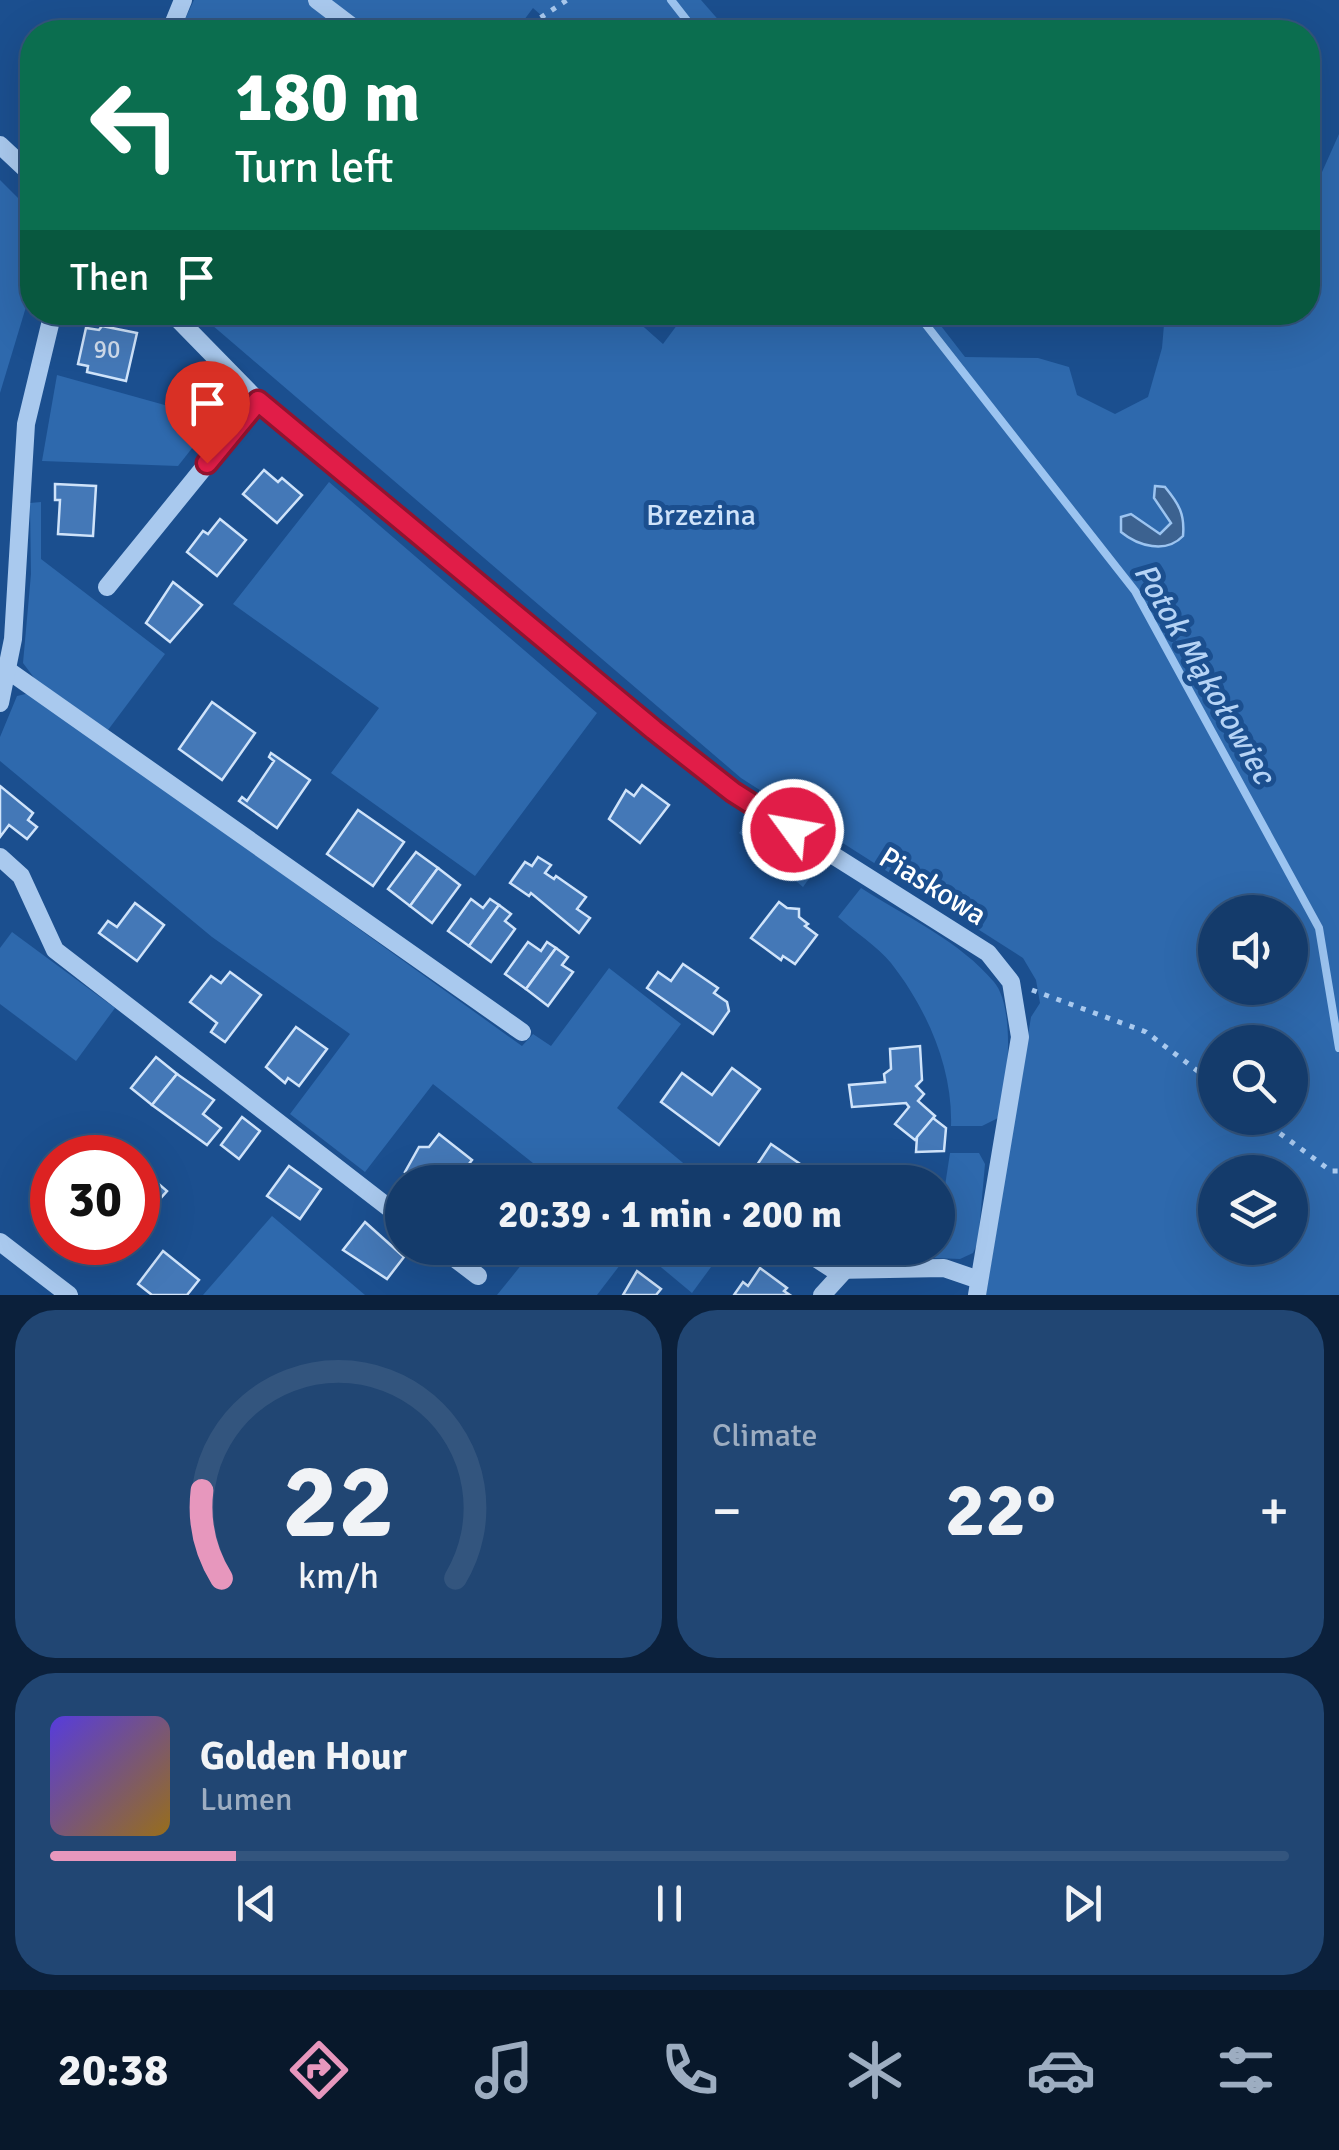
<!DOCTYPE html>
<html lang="en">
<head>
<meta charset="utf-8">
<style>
  body { margin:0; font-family:Signika,sans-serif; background:#214673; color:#f1f3f6; height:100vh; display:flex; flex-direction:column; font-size:38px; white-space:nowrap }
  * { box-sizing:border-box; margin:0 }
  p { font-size:32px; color:#9dadc1 }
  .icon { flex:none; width:55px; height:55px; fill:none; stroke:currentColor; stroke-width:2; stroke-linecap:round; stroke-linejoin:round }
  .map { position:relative; height:1295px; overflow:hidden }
  .panel { display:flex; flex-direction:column; gap:15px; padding:15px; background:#0b203b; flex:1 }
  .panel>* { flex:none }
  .top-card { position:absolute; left:20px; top:20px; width:1300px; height:305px; border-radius:40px; box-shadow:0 10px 40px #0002,0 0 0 2px #33557e; background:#0b6e4f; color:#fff; overflow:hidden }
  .buttons { position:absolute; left:1198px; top:895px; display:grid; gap:20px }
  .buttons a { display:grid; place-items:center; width:110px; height:110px; border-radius:50%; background:#143b6b; box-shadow:0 10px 40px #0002,0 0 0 2px #33557e; font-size:50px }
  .speed { position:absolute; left:30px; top:1135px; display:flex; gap:20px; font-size:50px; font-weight:700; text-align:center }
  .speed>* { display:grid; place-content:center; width:130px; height:130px; border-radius:50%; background:#143b6b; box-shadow:0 10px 40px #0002,0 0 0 2px #33557e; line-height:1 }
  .speed .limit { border:15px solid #d22; background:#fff; color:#111 }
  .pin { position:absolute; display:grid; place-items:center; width:85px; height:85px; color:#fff; margin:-102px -42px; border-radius:50% 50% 50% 0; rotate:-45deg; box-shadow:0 0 10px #0007 }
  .pin .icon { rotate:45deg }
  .me { position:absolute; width:110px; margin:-55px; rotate:302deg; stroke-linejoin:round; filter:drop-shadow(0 0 8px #0008) }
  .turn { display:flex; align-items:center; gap:35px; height:210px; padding:0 50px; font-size:45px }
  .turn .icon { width:130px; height:130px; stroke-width:2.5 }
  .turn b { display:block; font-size:70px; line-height:85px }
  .then { display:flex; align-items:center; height:95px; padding:0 50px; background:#0003; gap:20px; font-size:38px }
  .big { font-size:75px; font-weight:700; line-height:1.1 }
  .panel .tile { flex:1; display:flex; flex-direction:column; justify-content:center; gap:15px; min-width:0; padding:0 35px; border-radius:40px; background:#214673 }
  .panel .dial { align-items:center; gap:0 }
  .dial svg { height:260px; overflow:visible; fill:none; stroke:#33557e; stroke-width:7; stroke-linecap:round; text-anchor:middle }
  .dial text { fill:#f1f3f6; stroke:none }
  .song { display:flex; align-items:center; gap:30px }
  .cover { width:120px; height:120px; border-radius:15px; background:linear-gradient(135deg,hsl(250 70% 55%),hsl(40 70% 35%)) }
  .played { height:10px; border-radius:5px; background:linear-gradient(90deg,#e797bd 15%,#33557e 15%) }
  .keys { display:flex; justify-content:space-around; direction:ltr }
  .heat { display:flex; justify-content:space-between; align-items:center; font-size:55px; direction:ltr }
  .panel .tiles { flex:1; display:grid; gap:15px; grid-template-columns:1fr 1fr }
  .tile:last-child { grid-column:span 2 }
  .trip { position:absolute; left:385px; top:1165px; width:570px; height:100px; border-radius:50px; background:#143b6b; box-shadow:0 10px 40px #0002,0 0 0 2px #33557e; font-weight:700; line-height:100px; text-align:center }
  .menu { display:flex; height:160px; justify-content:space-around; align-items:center; background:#08182b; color:#9dadc1 }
  .menu .icon { width:70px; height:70px }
  .menu .current { color:#e797bd }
  .menu b { font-size:45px; color:#f1f3f6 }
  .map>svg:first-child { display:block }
</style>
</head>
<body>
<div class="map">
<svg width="1339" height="1295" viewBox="0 0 1339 1295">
  <rect width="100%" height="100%" fill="#1b4f8f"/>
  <g fill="#2e69ad" fill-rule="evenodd">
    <path d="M194,0H701L729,32H560L533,8L515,32H179Z"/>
    <path d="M1339,134V1295H986L1031,1017L1040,1003L1036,980L1023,958L741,778L198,313H628L663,344L686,313H931L965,357L1038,358L1069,367L1077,395L1115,414L1148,397L1162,348L1165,313L1308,312V187L1314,190ZM1215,912H1290V988H1215ZM1215,1042H1290V1118H1215ZM1215,1172H1290V1248H1215Z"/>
    <path d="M0,180L32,212V287L0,393Z"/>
    <path d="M57,375L215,419L178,466L42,461Z"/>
    <path d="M329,482L597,713L475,876L331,773L379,708L233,604Z"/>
    <path d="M41,502V559L165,654L108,730L35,679L23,663L31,574L30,503Z"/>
    <path d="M30,693L522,1046L533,1034L551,1046L609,968L681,1024L617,1108L706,1182H557L433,1084L365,1172L290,1114L350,1034L212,937L0,761V737L17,696Z"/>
    <path d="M747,821L822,861L803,887L739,833Z"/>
    <path d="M861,888C905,916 961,942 994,982C1016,1008 1008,1087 998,1118L982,1126H951C953,1068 927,1009 891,963C877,946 855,932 838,917Z"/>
    <path d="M12,932L115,1008L76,1061L0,1004V948Z"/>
    <path d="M950,1153H979L985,1164L978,1242L973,1253L960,1259L934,1258Z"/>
    <path d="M272,1216L365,1295H203Z"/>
    <path d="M535,1248H633L597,1295H497Z"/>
    <path d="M638,1248H725L692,1293Z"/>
  </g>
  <path fill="#3c6290" stroke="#9cc4f0" stroke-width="2.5" d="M1155,486L1165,487C1179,504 1185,514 1183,536C1166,554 1138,546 1121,532V517L1131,514L1160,534L1171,523L1154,498Z"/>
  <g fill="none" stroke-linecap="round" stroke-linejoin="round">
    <g stroke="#9cc4f0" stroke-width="8">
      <path d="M671,0L696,32"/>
      <path d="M916,312L1135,591L1319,928L1339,1048"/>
    </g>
  </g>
  <g fill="#4478b7" stroke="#cfe3fa" stroke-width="2.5">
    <path d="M102,326L137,333L126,381L87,372L88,366L78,364L86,328L99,330Z"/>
    <path d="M264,470L278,482L282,478L302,495L277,523L243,494Z"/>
    <path d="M55,484L96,486L93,536L58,534L60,500H55Z"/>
    <path d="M220,519L246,540L217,576L187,552L203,531L208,534Z"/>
    <path d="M173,582L202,605L170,642L146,623Z"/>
    <path d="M212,702L255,733L222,780L179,749Z"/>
    <path d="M271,753L310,780L277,828L239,801L242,797L247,801L274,761L269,757Z"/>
    <path d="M642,785L669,805L640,843L609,819L626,790L634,796Z"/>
    <path d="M0,786L33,813L28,820L37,827L27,839L9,825L0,837Z"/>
    <path d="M358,810L404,842L373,886L327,854Z"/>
    <path d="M416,852L438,868L410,906L388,889Z"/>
    <path d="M538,857L551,865L545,873L554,879L556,876L586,897L577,909L590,918L579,933L531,893L529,896L510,883L525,862L532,866Z"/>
    <path d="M438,868L460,885L432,923L410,906Z"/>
    <path d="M471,899L483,908L490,899L499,905L469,946L448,931Z"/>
    <path d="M779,902L787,908L799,909V917L808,924L805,926L817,935L795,964L783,956L781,960L751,938Z"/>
    <path d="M135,903L164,925L137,961L99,933L108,921L117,927Z"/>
    <path d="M499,905L511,914L505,921L515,929L491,962L469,946Z"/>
    <path d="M528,942L541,951L547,942L556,948L526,989L505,974Z"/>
    <path d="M556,948L568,957L562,965L573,972L548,1006L526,989Z"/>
    <path d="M683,964L718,988L714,993L727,1002L729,1011L713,1034L647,988L658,972L671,981Z"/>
    <path d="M230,972L261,995L225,1042L211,1032L217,1023L190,1002L211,976L221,983Z"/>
    <path d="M296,1027L327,1049L299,1086L288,1078L285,1083L266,1067Z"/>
    <path d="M920,1046L922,1080L916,1086L924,1094L918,1101L935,1116L915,1140L895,1124L909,1107L906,1103L852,1107L849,1085L885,1082L884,1074L891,1069L890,1049Z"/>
    <path d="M156,1057L177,1074L152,1105L131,1088Z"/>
    <path d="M732,1068L760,1089L719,1145L661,1102L682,1073L712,1095Z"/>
    <path d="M177,1074L214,1100L203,1114L221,1128L207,1145L152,1105Z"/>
    <path d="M242,1117L260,1131L239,1159L221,1145Z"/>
    <path d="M933,1118L946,1128L944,1151L916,1152L917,1137Z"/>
    <path d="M439,1134L472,1160L455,1182H425L405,1172L419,1147H429Z"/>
    <path d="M771,1144L825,1181L824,1182H758L749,1177Z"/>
    <path d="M289,1166L321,1189L300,1219L267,1196Z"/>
    <path d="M147,1174L167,1191L151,1209L138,1197V1186Z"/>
    <path d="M365,1222L404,1257L387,1279L343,1250Z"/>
    <path d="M163,1251L199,1280L187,1295H152L138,1284Z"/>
    <path d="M760,1268L787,1288L784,1291L790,1295H734L743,1282L748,1286Z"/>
    <path d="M637,1271L661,1289L656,1295H623Z"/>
  </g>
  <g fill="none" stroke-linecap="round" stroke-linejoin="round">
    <g stroke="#a9c9ee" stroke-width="5" stroke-dasharray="5 8" stroke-linecap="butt">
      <path d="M519,32L567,0"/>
      <path d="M1032,990L1146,1032L1215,1084"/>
      <path d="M1259,1118L1331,1171H1339"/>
    </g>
    <g stroke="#a9c9ee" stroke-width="18">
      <path d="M317,0L359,32"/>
      <path d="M170,32L183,0"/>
      <path d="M0,145L32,175"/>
      <path d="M171,312L258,401L653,730L733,792L988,953L1011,982L1020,1037L977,1295"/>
      <path d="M107,587L258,401"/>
      <path d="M9,671L522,1032"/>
      <path d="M0,703L13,639L26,424L53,312"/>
      <path d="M0,857L21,876L55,950L402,1218"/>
      <path d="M0,1242L69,1295"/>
      <path d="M441,1248L478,1276"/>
      <path d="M800,1248L834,1270L944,1268L979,1280"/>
      <path d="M822,1295L844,1271"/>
    </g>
  </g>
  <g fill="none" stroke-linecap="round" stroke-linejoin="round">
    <g stroke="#92132f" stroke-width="25">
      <path id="route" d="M207,463L258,401L654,730L733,792L793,830"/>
    </g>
    <use href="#route" stroke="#e11d48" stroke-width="18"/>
  </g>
  <g text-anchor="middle" stroke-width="10" stroke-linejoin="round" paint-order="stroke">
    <g font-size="25" fill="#d0dded">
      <text x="107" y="358">90</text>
    </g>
    <g font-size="30" fill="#cfe3fa" stroke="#1b4f8f">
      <text x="701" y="525">Brzezina</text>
    </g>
    <g font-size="30" fill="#fff" stroke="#1b4f8f">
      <text transform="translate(933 886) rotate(32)" y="10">Piaskowa</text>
    </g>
    <g font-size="32" font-style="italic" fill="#b5d3f5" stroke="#1b4f8f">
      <text transform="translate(1205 673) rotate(60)" y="11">Potok Mąkołowiec</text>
    </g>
  </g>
</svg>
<div class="buttons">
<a><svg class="icon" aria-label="sound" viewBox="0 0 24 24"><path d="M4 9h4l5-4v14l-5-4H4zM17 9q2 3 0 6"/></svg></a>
<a><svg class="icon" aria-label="search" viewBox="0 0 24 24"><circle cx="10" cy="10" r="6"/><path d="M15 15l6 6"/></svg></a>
<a><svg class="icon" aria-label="layers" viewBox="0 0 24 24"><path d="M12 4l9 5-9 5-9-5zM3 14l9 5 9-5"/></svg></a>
</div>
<div class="speed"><div class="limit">30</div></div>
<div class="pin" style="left:207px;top:463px;background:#d93025"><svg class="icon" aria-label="arrive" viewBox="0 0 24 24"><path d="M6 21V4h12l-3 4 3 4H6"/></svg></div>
<svg class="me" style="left:793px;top:830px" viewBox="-20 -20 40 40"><circle r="17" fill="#e11d48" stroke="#fff" stroke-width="3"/><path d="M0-11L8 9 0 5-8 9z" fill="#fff"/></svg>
<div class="trip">20:39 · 1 min · 200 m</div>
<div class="top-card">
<div class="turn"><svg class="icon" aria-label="left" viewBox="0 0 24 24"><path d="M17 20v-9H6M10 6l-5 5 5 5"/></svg><div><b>180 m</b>Turn left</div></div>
<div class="then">Then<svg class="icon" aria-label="arrive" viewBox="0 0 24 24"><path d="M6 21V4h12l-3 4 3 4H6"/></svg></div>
</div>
</div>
<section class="panel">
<div class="tiles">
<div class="tile dial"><svg viewBox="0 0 100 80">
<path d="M14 69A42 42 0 1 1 86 69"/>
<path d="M14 69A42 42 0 0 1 8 42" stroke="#e797bd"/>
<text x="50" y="56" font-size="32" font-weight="700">22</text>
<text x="50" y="72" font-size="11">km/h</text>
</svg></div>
<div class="tile"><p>Climate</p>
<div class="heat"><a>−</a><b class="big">22°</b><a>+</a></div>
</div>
<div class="tile">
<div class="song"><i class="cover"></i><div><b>Golden Hour</b><p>Lumen</p></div></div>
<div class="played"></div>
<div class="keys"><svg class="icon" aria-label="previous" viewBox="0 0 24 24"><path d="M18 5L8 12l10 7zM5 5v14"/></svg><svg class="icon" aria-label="pause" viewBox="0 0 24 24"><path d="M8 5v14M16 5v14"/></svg><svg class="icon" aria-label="next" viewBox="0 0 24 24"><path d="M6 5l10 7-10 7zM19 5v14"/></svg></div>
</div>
</div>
</section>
<nav class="menu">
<b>20:38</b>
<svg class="icon current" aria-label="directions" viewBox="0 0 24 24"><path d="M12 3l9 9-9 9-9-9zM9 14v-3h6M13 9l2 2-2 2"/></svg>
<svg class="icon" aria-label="music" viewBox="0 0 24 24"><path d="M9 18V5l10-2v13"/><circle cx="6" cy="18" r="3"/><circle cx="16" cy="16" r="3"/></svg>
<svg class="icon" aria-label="phone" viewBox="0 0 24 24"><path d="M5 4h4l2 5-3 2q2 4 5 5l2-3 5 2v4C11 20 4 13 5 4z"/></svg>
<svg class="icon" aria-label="climate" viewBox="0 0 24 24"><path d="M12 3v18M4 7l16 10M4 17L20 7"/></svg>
<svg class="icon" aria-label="car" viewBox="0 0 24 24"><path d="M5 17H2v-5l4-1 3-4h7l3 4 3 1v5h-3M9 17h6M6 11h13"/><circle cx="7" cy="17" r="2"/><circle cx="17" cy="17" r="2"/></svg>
<svg class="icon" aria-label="filters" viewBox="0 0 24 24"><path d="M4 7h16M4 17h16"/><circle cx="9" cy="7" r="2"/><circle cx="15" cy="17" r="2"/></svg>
</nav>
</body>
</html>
